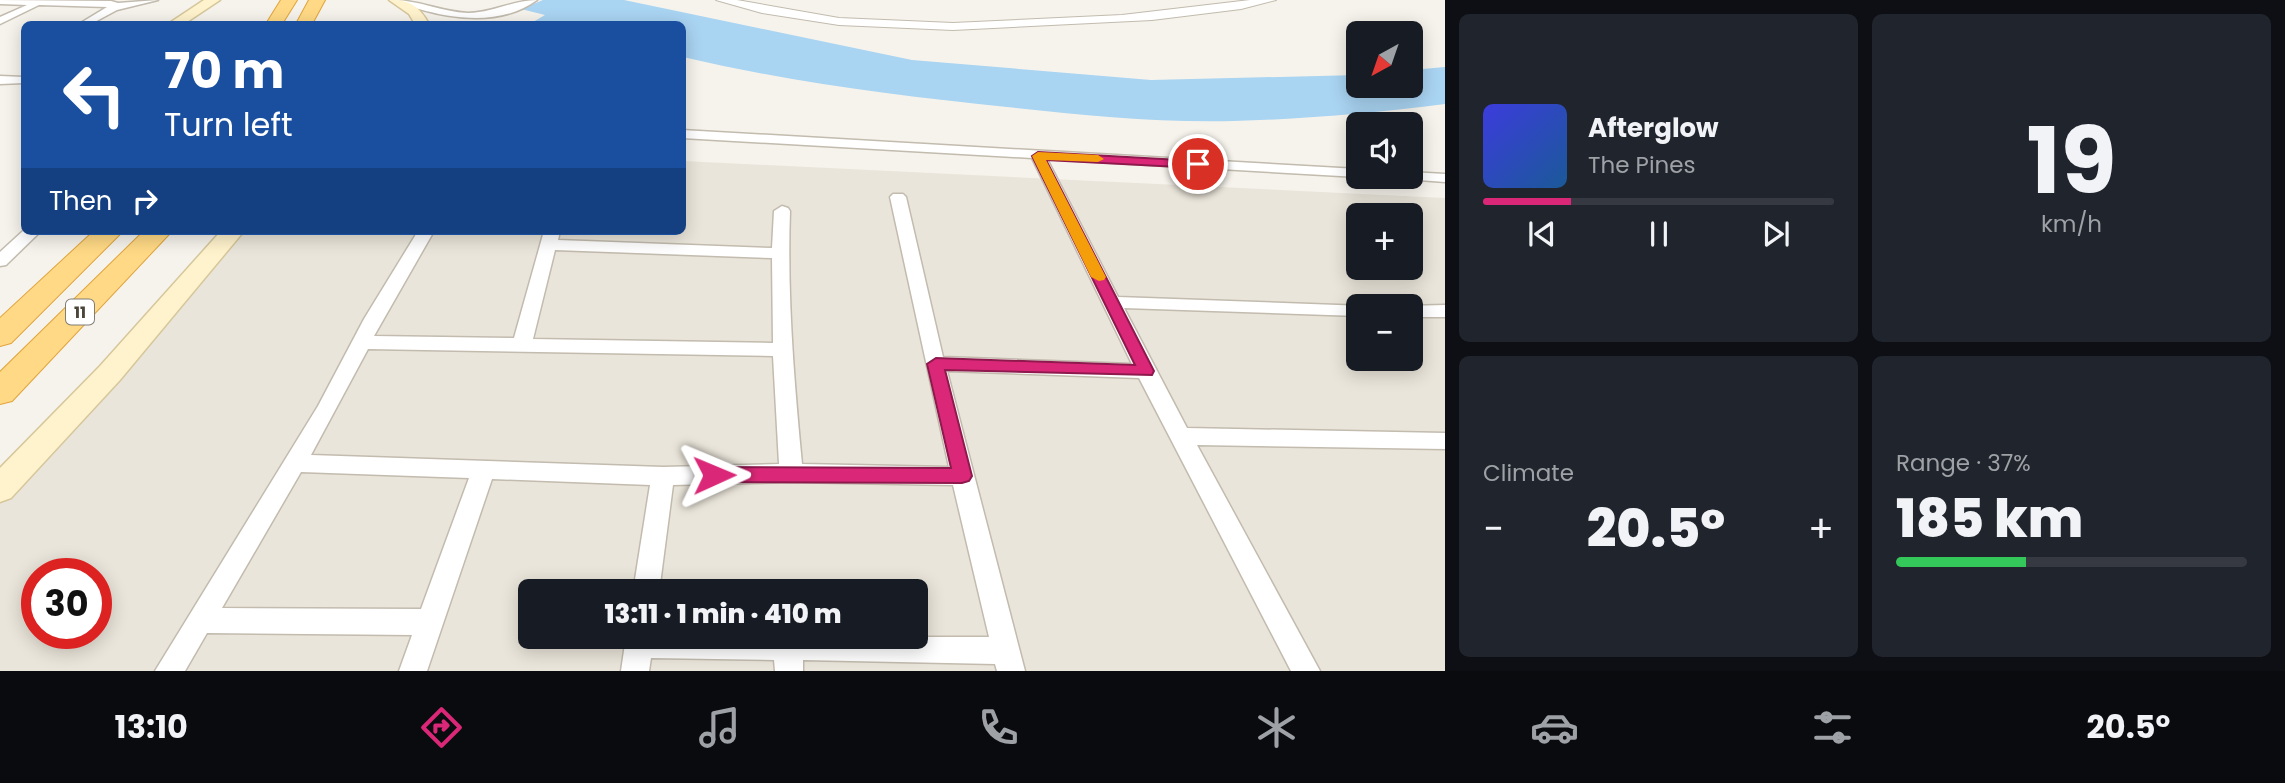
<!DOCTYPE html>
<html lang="en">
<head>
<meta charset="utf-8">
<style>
  body { margin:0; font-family:Poppins,sans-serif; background:#20242c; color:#f1f3f6; height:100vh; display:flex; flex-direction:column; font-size:26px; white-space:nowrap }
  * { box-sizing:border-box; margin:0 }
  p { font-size:23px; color:#9ea1a6 }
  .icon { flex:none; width:38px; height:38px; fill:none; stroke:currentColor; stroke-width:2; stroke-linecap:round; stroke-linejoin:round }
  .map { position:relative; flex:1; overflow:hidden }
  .drawer { display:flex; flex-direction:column; gap:14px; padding:14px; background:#0d0f14; width:840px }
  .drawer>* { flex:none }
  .guide { position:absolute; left:21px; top:21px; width:665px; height:214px; border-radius:10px; box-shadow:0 4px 18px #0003; background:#1a4fa0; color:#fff; overflow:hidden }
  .needle { width:46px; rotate:220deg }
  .fabs { position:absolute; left:1346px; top:21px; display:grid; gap:14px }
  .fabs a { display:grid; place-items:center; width:77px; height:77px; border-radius:10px; background:#171b24; box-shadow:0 4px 18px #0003; font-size:35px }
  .speed { position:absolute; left:21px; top:558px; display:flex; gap:14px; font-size:35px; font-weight:700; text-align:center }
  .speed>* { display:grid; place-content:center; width:91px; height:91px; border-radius:50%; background:#171b24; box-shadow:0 4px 18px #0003; line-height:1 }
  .speed .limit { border:10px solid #d22; background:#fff; color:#111 }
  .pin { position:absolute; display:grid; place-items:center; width:60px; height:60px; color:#fff; margin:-30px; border:4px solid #fff; border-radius:50%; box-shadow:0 2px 7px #0007 }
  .me { position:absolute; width:77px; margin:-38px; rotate:89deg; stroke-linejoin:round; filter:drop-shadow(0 0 5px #0008) }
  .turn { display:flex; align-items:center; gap:24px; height:147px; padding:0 28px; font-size:32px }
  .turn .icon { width:91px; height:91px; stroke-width:2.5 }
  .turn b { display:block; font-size:49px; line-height:60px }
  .then { display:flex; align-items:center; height:66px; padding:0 28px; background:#0003; gap:14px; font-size:26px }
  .big { font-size:52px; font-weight:800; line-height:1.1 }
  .drawer .widget { flex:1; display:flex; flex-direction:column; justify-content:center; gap:10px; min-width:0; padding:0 24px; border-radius:10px; background:#20242c }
  .drawer .dial { align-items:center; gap:0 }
  .dial b { font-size:91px; line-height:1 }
  .song { display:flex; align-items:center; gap:21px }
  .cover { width:84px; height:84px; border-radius:10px; background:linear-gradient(135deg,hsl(240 70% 55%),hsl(210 70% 35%)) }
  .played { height:7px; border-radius:4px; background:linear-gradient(90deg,#db2777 25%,#363941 25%) }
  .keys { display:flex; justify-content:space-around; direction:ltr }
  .heat { display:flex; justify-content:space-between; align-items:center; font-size:38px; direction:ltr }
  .charge { height:10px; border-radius:5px; background:linear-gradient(90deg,#34c759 37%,#363941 0) }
  .drawer .tiles { flex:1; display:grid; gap:14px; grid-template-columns:repeat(2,1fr) }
  .trip { position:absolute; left:518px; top:579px; width:410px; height:70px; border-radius:10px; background:#171b24; box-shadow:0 4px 18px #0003; font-weight:800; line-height:70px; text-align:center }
  .tabs { display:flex; height:112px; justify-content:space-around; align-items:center; background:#090b0e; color:#9ea1a6 }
  .tabs .icon { width:49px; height:49px }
  .tabs .current { color:#db2777 }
  .tabs b { font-size:32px; color:#f1f3f6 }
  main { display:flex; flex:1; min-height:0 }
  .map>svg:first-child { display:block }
</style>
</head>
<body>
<main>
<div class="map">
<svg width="1445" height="671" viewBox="0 0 1445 671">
  <rect width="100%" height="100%" fill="#f6f3ec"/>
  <path fill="#eae5da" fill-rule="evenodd" d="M683,161L1445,198V671H0V482L229,231H682ZM1358,215H1410V268H1358ZM1358,306H1410V359H1358ZM37,574H96V634H37ZM530,592H915V637H530Z"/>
  <path fill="#a9d4f2" d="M543,0H624L912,60L1151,80L1358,75V86H1410L1411,70L1445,67V104C1375,113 1304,119 1234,121C1159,123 1081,115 1007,107C898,96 789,82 683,57L682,24H544L533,22L545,15L521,9Z"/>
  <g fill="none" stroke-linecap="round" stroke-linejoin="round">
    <g stroke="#c2bbae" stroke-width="3">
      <g id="minor">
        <path d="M0,0L111,1L118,3L158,0L117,10L91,24H79L107,7L39,5L0,24V17L27,5L0,4Z"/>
        <path d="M393,0C419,0 442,12 468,13C492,13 513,0 537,0C503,25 457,20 419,9C410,7 400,5 393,0Z"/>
        <path d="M0,76L24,77V83L0,84Z"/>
        <path d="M682,130L1358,169V177H1361H1358L1047,159L1118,297L1365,306H1358V316L1124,308L1187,428L1445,433V449L1197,445L1320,671H1291L1139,378L947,371L1025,671H997L995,664L803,660V671H775L774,660L651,658L649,671H621L626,637H989L953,485L791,482L673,485L659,592H633L650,485L492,479L427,671H399L412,635L207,633L185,671H155L318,406L364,319L418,231H434L374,336L514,338L544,231H560L558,240L772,248L774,211L782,206L788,208L790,211C787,296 794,380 802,464L949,467L890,197L893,194H903L906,197L943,357L1132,364L1032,158L682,138ZM555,250L772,258L773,343L533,339ZM368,349L773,356L779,464L663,467L311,455ZM301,472L469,478L421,609L222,608Z"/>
        <path d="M1410,172L1445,174V182L1405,179L1403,177H1410Z"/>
        <path d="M24,230L41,231L6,265L0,266V252Z"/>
        <path d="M1445,305V317H1410V306H1406Z"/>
      </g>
    </g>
    <g stroke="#c2bbae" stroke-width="2">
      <path id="tertiary" d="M716,0H737L839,18L953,23L1122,15L1250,0H1276L1241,9L1152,20L953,30L839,25L762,13Z"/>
    </g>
    <g stroke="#d6c79b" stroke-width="3">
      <g id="secondary">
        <path d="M204,0H220L184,24H168Z"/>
        <path d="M389,0C410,0 419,6 429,24H415L409,14Z"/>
        <path d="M221,231H244L120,380L11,498L0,502V468L100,366Z"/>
      </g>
    </g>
    <g stroke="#e0a43c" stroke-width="2">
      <g id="trunk">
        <path d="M281,0H297L282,24H266Z"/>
        <path d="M309,0H325L312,24H296Z"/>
        <path d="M94,231H123L11,343L0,346V318Z"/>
        <path d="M144,231H172L12,401L0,404V372Z"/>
      </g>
    </g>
    <use href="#minor" fill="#fff" fill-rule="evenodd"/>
    <use href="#tertiary" fill="#fff" fill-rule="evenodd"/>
    <use href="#secondary" fill="#fff3cd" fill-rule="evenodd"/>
    <use href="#trunk" fill="#ffd985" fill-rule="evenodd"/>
  </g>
  <path fill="#db2777" stroke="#8e194d" stroke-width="2" d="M1038,152L1198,161L1204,164L1198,168L1046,160L1154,371L1152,375L945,370L972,476L969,481L962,483L714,482L707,480L704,475L707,469L714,467L951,468L927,364L936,358L1135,365L1032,156Z"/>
  <path fill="#f59e0b" d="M1038,152L1098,155L1104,159L1098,162L1046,160L1106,277L1104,280L1099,281L1091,277L1032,156Z"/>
  <g text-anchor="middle" stroke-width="6" stroke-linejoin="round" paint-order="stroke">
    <rect fill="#fff" stroke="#817c74" stroke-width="2" x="66" y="299.5" width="28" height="25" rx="5"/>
    <g font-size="16" font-weight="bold" fill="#4b4439">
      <text x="80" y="318">11</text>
    </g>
  </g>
</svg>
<div class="fabs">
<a><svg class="needle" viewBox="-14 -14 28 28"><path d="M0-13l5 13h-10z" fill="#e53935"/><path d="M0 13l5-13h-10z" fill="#9ea1a6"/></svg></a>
<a><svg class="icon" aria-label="sound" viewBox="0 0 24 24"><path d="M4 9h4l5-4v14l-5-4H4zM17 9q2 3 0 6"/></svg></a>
<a>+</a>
<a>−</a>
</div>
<div class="speed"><div class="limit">30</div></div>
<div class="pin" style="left:1198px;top:164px;background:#d93025"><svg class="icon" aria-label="arrive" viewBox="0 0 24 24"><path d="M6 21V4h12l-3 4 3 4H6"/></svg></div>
<svg class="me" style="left:714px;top:475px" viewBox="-20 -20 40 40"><path d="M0-17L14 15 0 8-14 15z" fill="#db2777" stroke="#fff" stroke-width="4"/></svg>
<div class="trip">13:11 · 1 min · 410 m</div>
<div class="guide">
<div class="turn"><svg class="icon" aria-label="left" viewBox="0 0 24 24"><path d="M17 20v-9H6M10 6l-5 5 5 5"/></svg><div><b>70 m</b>Turn left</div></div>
<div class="then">Then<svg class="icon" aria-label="right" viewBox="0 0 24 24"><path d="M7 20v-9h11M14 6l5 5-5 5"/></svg></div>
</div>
</div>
<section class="drawer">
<div class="tiles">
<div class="widget">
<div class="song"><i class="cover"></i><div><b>Afterglow</b><p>The Pines</p></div></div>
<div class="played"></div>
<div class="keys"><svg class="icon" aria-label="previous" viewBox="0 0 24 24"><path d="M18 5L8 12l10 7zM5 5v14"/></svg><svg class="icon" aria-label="pause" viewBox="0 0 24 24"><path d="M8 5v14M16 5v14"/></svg><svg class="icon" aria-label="next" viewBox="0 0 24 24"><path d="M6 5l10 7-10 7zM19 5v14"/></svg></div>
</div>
<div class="widget dial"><b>19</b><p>km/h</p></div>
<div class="widget"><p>Climate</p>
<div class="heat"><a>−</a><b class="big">20.5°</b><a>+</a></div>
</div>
<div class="widget"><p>Range · 37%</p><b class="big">185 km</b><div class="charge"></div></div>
</div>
</section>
</main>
<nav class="tabs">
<b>13:10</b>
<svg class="icon current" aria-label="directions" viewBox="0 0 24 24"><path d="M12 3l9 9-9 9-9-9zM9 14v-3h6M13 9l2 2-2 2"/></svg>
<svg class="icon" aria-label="music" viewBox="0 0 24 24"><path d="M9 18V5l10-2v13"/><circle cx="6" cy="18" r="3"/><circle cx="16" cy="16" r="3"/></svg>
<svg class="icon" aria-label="phone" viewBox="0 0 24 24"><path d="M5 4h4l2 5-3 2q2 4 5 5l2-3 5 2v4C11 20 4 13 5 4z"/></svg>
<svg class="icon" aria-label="climate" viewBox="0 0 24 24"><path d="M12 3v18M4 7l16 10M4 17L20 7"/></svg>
<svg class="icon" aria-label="car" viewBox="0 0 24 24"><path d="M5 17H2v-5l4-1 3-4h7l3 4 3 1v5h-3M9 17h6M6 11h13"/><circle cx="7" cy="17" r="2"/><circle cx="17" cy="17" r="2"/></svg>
<svg class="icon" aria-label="filters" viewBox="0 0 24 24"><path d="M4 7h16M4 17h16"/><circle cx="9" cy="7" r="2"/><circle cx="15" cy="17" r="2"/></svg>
<b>20.5°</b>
</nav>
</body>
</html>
